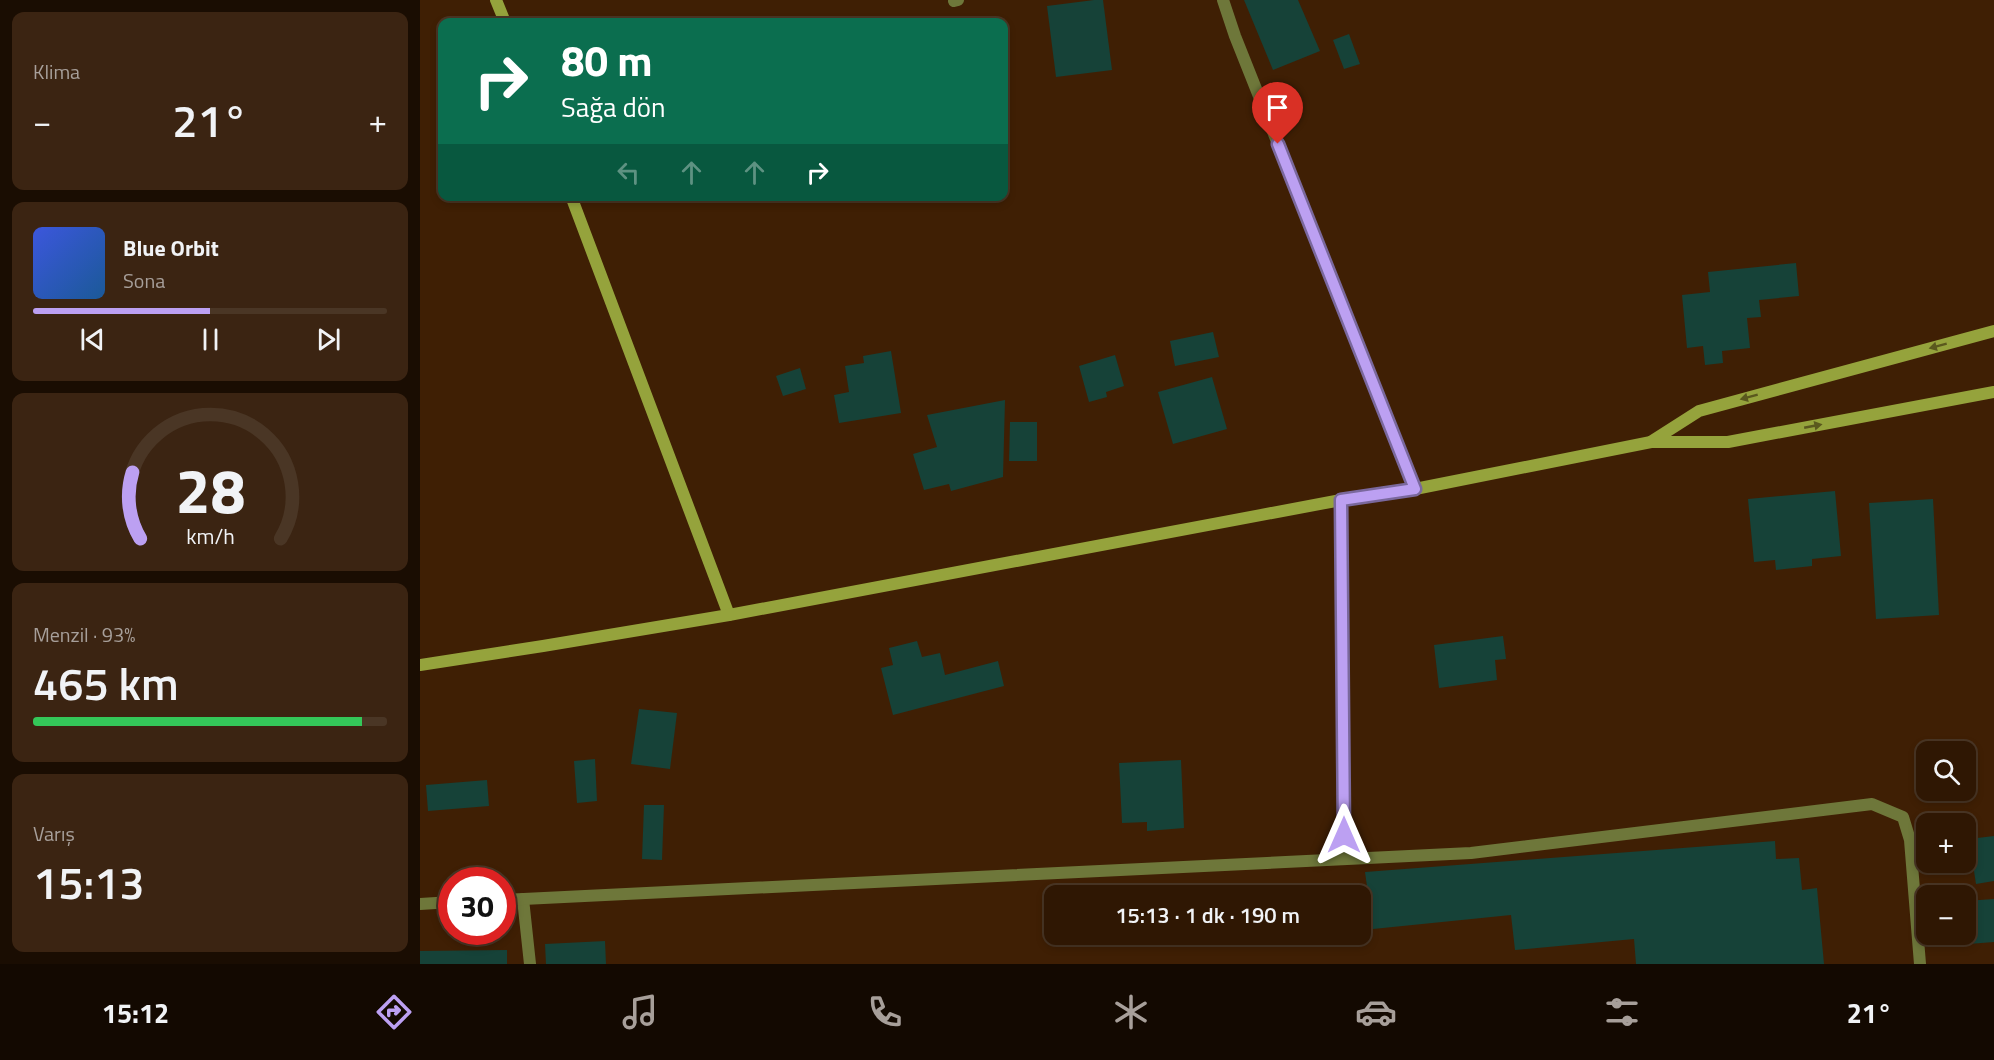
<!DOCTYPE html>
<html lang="tr">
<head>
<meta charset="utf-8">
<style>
  body { margin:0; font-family:"Titillium Web",sans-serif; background:#3b2412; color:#f1f3f6; height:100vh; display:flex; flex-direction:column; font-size:22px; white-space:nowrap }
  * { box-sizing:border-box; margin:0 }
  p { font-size:20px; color:#a79f9a }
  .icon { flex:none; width:33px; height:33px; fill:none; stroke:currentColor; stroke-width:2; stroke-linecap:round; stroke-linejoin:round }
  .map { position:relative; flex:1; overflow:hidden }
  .side { display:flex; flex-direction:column; gap:12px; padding:12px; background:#1a0d02; width:420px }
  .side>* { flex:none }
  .banner { position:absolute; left:18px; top:18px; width:570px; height:183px; border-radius:12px; box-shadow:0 3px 9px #0003,0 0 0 2px #4a3625; background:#0b6e4f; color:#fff; overflow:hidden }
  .controls { position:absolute; left:1496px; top:741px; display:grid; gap:12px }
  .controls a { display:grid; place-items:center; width:60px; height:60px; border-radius:12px; background:#2f1703; box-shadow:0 3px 9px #0003,0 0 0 2px #4a3625; font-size:30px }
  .speed { position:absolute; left:18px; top:867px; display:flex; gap:12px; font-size:30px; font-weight:700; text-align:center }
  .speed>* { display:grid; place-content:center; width:78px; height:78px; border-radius:50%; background:#2f1703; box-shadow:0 3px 9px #0003,0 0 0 2px #4a3625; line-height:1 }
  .speed .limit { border:9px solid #d22; background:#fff; color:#111 }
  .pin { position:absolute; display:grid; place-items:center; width:51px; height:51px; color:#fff; margin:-62px -26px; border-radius:50% 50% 50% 0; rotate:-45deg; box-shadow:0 0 6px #0007 }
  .pin .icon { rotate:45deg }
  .me { position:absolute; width:66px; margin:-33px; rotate:0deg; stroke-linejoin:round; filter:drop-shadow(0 0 4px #0008) }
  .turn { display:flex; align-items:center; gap:21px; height:126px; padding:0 24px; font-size:27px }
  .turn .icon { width:78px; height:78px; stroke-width:2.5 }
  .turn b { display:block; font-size:42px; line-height:51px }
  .lanes { display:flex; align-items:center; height:57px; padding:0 24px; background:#0003; justify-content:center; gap:30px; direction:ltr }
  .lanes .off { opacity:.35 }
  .big { font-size:45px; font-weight:600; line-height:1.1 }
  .side .tile { flex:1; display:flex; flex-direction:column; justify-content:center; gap:9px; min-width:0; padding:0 21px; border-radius:12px; background:#3b2412 }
  .side .dial { align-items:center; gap:0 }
  .dial svg { height:156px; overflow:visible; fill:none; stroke:#4a3625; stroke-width:7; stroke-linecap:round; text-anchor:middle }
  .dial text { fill:#f1f3f6; stroke:none }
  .song { display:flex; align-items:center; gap:18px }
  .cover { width:72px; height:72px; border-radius:9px; background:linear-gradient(135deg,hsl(230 70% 55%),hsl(210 70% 35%)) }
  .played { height:6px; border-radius:3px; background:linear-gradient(90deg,#bca0f2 50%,#4a3625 50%) }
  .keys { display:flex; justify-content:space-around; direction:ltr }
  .heat { display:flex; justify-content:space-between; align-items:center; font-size:33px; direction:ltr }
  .charge { height:9px; border-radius:4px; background:linear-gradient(90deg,#34c759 93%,#4a3625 0) }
  .trip { position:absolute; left:624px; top:885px; width:327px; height:60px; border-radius:12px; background:#2f1703; box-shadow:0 3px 9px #0003,0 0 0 2px #4a3625; font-weight:600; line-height:60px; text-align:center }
  .tab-bar { display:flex; height:96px; justify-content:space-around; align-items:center; background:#130901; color:#a79f9a }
  .tab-bar .icon { width:42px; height:42px }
  .tab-bar .active { color:#bca0f2 }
  .tab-bar b { font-size:27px; color:#f1f3f6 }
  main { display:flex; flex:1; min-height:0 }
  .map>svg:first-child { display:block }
</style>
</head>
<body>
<main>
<section class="side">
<div class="tile"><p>Klima</p>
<div class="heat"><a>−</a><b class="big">21°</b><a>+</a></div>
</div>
<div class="tile">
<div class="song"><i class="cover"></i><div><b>Blue Orbit</b><p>Sona</p></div></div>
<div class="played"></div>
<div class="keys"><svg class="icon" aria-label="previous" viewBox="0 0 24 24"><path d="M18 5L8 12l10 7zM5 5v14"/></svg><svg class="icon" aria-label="pause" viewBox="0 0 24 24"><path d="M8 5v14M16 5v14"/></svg><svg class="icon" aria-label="next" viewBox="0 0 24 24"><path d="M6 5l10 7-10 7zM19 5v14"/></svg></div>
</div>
<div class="tile dial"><svg viewBox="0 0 100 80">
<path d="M14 69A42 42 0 1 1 86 69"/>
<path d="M14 69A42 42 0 0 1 10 35" stroke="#bca0f2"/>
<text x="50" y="56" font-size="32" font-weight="700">28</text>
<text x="50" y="72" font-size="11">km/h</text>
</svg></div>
<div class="tile"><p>Menzil · 93%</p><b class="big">465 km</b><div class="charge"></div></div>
<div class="tile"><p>Varış</p><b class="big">15:13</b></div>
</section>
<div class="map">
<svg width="1574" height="964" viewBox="0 0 1574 964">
  <rect width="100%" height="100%" fill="#3f1f04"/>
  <g fill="#164238">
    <path d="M674,0H683L692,70L636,77L627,6Z"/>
    <path d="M824,0H878L900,51L853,70Z"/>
    <path d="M929,34L940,64L924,69L913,40Z"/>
    <path d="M1376,263L1379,296L1339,300L1341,317L1327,318L1330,348L1302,351L1303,363L1285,365L1283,346L1267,348L1262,295L1290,292L1288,272Z"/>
    <path d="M793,332L799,357L755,366L750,341Z"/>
    <path d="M471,351L481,413L419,423L414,395L429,392L425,366L444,363L443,356Z"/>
    <path d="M695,355L704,386L686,392L687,397L669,402L659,366Z"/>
    <path d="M380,368L386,389L363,396L356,376Z"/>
    <path d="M792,377L807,429L753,444L738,392Z"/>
    <path d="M585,400L583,477L531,491L529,484L504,490L493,454L517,447L507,415Z"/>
    <path d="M590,422H617V461H589Z"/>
    <path d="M1415,491L1421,556L1392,559V566L1356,570L1355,560L1334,562L1328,499Z"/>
    <path d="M1513,499L1519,615L1456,619L1449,503Z"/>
    <path d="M1083,636L1086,659L1075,660L1077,680L1019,688L1014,645Z"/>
    <path d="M497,641L502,657L520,653L525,675L578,661L584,686L473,715L461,668L473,665L469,648Z"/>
    <path d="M219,709L257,713L250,769L211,764Z"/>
    <path d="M175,759L177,801L157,803L154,761Z"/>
    <path d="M761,760L764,828L727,831V822L702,823L699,763Z"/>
    <path d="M67,780L69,806L8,811L6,785Z"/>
    <path d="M224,805H244L242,860L222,859Z"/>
    <path d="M1574,836V881L1556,884L1549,839Z"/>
    <path d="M1355,841L1356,859L1379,858L1382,890L1397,888L1404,964H1216L1214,939L1095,950L1091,915L953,929L945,872Z"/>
    <path d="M1574,899V942L1510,947L1509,934H1545V901Z"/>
    <path d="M185,941L186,964H126L125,944Z"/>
    <path d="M87,950V964H0V951Z"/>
  </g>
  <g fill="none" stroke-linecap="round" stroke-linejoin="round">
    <g stroke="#6e773a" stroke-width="12">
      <path d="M803,0L815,36L995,489"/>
      <path d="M534,1L538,0"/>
      <path d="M921,500L924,859"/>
      <path d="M103,899L110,964"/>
      <path d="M82,900L1051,853L1452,804L1483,817L1490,840L1500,964"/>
      <path d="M0,904L32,902"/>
    </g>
    <g stroke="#95a33c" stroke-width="12">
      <path d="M76,0L85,22"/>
      <path d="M151,196L309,615"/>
      <path d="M1232,441L1279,411L1574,331"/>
      <path d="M0,665L123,646L309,615L921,500L995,489L1231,442H1308L1574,392"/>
    </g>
  </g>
  <defs><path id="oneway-solid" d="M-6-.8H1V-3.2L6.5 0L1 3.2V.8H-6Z" transform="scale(1.5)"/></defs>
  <g fill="#5a581e">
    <use href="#oneway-solid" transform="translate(1518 346) rotate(165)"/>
    <use href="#oneway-solid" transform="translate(1329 397) rotate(165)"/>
    <use href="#oneway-solid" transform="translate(1393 426) rotate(-11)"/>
  </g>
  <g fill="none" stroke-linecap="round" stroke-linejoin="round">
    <g stroke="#7a689d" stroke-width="15">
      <path id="route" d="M858,144L995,489L921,500L924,835"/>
    </g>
    <use href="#route" stroke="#bca0f2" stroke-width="10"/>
  </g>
</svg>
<div class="controls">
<a><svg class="icon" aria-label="search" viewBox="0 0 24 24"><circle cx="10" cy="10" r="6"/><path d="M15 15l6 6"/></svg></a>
<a>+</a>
<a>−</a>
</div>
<div class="speed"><div class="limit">30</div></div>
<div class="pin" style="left:858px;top:144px;background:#d93025"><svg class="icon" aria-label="arrive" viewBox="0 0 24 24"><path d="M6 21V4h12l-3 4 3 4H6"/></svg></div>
<svg class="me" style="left:924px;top:835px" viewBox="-20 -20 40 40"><path d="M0-17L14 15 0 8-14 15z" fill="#bca0f2" stroke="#fff" stroke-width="4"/></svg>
<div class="trip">15:13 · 1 dk · 190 m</div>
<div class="banner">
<div class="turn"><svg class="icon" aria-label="right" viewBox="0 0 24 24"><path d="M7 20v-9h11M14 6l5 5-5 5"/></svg><div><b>80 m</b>Sağa dön</div></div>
<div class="lanes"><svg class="icon off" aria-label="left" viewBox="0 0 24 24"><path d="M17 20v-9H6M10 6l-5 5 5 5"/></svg><svg class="icon off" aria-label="ahead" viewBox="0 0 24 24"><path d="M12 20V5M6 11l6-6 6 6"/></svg><svg class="icon off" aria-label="ahead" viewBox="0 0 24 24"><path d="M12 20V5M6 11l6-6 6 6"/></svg><svg class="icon" aria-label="right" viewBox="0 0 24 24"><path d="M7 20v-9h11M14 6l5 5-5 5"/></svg></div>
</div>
</div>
</main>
<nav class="tab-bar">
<b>15:12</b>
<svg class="icon active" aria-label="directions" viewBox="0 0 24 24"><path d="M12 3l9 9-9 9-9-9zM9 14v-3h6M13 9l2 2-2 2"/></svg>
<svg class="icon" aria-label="music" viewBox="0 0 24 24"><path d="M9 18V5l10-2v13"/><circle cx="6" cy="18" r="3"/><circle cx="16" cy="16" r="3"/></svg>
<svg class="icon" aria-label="phone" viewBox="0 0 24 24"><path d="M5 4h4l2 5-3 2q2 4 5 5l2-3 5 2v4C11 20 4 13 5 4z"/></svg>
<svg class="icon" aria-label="climate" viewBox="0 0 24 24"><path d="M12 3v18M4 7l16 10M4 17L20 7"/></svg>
<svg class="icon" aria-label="car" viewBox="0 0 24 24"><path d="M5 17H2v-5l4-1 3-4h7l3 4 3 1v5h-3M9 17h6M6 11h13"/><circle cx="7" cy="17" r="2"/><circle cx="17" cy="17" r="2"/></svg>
<svg class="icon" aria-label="filters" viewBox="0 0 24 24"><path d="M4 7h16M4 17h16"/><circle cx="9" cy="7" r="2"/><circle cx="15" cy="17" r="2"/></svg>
<b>21°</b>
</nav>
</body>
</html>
